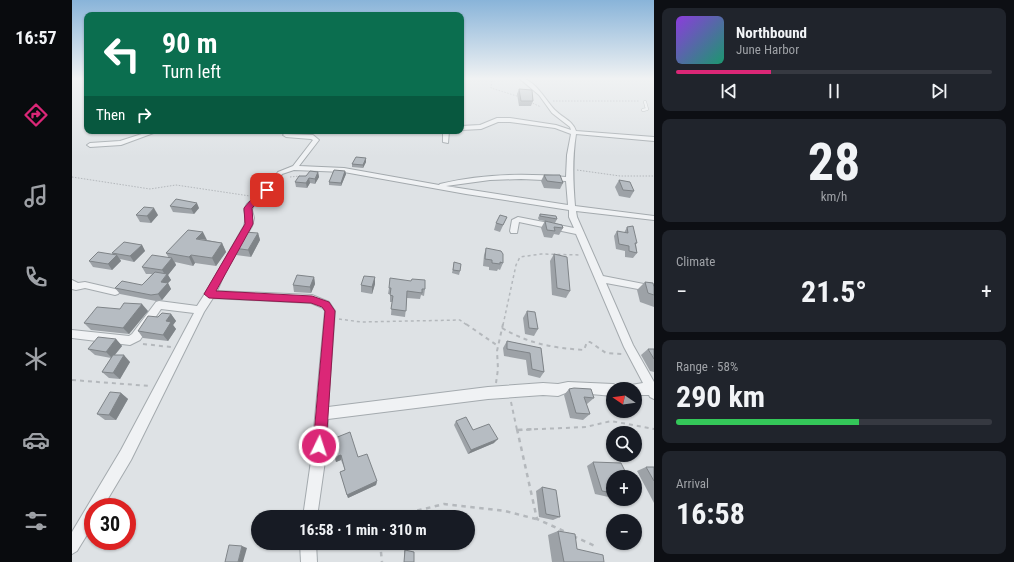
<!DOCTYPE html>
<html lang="en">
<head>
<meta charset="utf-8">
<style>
  body { margin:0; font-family:"Roboto Condensed",sans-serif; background:#20242c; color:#f1f3f6; height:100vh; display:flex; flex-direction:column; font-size:15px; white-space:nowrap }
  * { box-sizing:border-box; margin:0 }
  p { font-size:13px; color:#9ea1a6 }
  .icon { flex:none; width:22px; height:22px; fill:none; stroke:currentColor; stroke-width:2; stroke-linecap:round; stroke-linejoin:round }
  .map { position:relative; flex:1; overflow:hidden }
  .sheet { display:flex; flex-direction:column; gap:8px; padding:8px; background:#0d0f14; width:360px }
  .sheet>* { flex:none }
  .top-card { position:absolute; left:12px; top:12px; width:380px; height:122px; border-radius:8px; box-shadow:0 1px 3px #0004; background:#0b6e4f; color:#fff; overflow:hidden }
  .needle { width:26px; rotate:283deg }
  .buttons { position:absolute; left:534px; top:382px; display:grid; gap:8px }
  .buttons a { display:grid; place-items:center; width:36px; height:36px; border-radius:50%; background:#171b24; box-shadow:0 1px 3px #0004; font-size:20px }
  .speed { position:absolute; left:12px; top:498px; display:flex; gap:8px; font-size:20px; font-weight:700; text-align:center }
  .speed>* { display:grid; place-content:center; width:52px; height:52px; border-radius:50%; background:#171b24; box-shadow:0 1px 3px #0004; line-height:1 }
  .speed .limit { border:6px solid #d22; background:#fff; color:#111 }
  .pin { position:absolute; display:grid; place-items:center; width:34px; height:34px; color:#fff; margin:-17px; border-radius:8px; box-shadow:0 2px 6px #0006 }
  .me { position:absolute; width:44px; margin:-22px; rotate:4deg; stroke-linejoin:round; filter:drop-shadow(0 0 3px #0008) }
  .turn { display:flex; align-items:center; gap:14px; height:84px; padding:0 12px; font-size:18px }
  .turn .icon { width:52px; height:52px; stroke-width:2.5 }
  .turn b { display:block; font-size:28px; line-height:34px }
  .then { display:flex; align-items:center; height:38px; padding:0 12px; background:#0003; gap:8px; font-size:15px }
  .big { font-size:30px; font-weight:700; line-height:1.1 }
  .sheet .tile { flex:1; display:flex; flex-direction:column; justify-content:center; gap:6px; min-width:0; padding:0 14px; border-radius:8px; background:#20242c }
  .sheet .dial { align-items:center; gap:0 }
  .dial b { font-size:52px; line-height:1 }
  .song { display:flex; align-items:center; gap:12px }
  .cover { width:48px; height:48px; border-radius:6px; background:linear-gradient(135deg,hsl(270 70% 55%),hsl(160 70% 35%)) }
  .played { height:4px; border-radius:2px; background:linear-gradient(90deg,#db2777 30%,#363941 30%) }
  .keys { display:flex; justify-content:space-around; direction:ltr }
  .heat { display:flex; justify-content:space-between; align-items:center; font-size:22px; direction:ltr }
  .charge { height:6px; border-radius:3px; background:linear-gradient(90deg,#34c759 58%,#363941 0) }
  .trip { position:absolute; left:179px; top:510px; width:224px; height:40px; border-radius:20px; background:#171b24; box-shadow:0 1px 3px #0004; font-weight:700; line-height:40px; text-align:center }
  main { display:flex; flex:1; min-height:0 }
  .tab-bar { display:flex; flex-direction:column; width:72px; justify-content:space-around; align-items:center; background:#090b0e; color:#9ea1a6 }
  .tab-bar .icon { width:28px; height:28px }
  .tab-bar .selected { color:#db2777 }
  .tab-bar b { font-size:18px; color:#f1f3f6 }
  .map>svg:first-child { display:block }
</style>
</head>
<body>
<main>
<nav class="tab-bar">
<b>16:57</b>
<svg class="icon selected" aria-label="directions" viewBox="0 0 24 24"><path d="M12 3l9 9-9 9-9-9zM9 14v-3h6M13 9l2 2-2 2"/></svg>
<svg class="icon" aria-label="music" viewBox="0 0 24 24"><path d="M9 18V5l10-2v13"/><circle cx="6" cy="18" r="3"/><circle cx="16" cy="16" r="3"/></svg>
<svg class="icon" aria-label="phone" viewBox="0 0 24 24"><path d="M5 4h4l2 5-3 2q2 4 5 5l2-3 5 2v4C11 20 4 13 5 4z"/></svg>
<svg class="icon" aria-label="climate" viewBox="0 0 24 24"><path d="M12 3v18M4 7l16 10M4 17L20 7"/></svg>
<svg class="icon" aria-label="car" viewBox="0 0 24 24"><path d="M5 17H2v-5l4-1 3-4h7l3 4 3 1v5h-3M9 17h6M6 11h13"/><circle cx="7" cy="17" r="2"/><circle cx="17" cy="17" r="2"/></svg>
<svg class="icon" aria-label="filters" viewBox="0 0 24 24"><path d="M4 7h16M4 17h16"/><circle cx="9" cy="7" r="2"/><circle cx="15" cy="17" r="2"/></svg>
</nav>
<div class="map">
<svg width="582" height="562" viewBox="0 0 582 562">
  <rect width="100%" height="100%" fill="#dee2e5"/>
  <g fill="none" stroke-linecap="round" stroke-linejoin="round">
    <g stroke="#a4aaae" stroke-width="3.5">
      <path id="lane" d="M571,110L575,109L573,102"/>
    </g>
    <g stroke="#a4aaae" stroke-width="2">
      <g id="street">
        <path d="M447,78C463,78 474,102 484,111C491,118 501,121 504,131L582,137V141L504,134C500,159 501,181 503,206L582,216V220L504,211L505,217L531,276L582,286V292L534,283L561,345L582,382V399L578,397L577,395H563V389H557L559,385L571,383L552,347L504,234L447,222L445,233H439L438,231L440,220L446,217L502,228L497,217V210L394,194L272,172L222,170L210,174L200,188L181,207L180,210L182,218L180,226L153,272L145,291L240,295L257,302L263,311L256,407L416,387L471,383L486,384L496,382L541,384L545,386L546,389H541V396L496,392L486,396L471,395L416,399L256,419L253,461L245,517H231L239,461L253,311L251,308L239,303L141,298L132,312L59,460L31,507H21V525L5,551L0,554V532L49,450L122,313L89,309L68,340L58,345L0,338V330L57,336L60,334L84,302L87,301L125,306C142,281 156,253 172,226L174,218L172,210L175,204L196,186L206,172L221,166L241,140L239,139L214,137L211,135L212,134L241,135L247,140L227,166L272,168L367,185L368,184C409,174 452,173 494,177L495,155L499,134L483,128L438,122H426L409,129L389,130V126L408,125L425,118H438L484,125L499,130L498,127L480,113L467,95ZM449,179L494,181L496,205L374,186L418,180Z"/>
        <path d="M79,131H87L49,145L18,147L15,145L18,143L48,141Z"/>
        <path d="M371,131H377L376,143L371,142Z"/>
        <path d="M0,280L6,283L13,282L43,289L46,290L48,292L46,294L43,295L13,288L4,290L0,289Z"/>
        <path d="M228,543H244L245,562H229Z"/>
      </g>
    </g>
    <g stroke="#b4b8bc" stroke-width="1" stroke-dasharray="1.5 1.5" stroke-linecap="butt">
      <path d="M420,78L419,88L448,97"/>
      <path d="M481,101H567"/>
      <path d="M458,102L469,107"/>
      <path d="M505,170L548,176H582"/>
      <path d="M0,177L78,189L104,185L178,196"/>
      <path d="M218,177L228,176"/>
    </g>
    <g stroke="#b4b8bc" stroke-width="1.5" stroke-dasharray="3 3" stroke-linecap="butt">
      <path d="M267,319L289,322L388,320L395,325"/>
      <path d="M431,325L444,265L448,257L469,254L509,255"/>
    </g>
    <g stroke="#b4b8bc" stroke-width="2" stroke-dasharray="4 4" stroke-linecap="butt">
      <path d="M394,324L426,346"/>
      <path d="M430,328C457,344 482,348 512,350L515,342H518L534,353L551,354"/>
      <path d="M71,344L99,347"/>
      <path d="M0,380L78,386"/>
      <path d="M424,383L426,369L425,351L431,324"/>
      <path d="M439,402L445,430"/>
      <path d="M446,430L514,427L539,421L582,429"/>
    </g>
    <g stroke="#b4b8bc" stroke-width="2.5" stroke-dasharray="4.5 4.5" stroke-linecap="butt">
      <path d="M445,429L465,519L496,533"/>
      <path d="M446,430L463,429"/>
      <path d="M319,517L372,504L433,511L464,519"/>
      <path d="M501,536L523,546"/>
      <path d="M308,543L310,562"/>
    </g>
    <use href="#lane" stroke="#f0f2f4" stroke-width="2.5"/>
    <use href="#street" fill="#f0f2f4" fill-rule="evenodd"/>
  </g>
  <g fill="#9da2a7">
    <path d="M447,89L461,101L459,106H447L445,94Z"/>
    <path d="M294,158V162L291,168L280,167V164Z"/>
    <path d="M273,171L274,174L269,186L257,185V182Z"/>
    <path d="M246,172L247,177L243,184L238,183L235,188L224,187L223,182Z"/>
    <path d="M472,175L491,183L488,189L472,188L469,181Z"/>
    <path d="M547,180L562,191L558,198L547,196L543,187Z"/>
    <path d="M98,206L127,208L122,214L101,212Z"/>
    <path d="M468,214L485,219L483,223L467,220L466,218Z"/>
    <path d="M64,215H86L79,223L68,222Z"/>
    <path d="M435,217L428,232L422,230L424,223Z"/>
    <path d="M473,221L491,228L487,235L482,234L480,238L472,237L469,228Z"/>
    <path d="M555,227L565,243L564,244L565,253L561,258L553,257V251L544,249L542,236L545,231L552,233Z"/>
    <path d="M186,233L188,240L179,257L164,255L162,248Z"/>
    <path d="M135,240L150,243L154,252L144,266L123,263L121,266L103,262L104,265L96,275L99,280L96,283L99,289L90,300L84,301L48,294L43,288L70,285L80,274H74L70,267L97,258L94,253Z"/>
    <path d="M70,245L73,251L62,262L48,259L49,261L40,270L21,267L17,261L42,255L40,253Z"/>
    <path d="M414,248L431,263L428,270L426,269L425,271L417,270V267L411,266L412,255Z"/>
    <path d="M482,254L498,291L494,298L480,295L478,261Z"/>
    <path d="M382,262L388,271L387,275L380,273Z"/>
    <path d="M242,277L243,284L239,293L222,292L221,285Z"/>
    <path d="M303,277V284L300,294L289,292V285Z"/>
    <path d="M573,282L582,287V307L568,302L565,290Z"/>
    <path d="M317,288L353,289L352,296L349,295L348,299L335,298L333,317L319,315L320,302H318V294H316Z"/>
    <path d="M48,309L76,311L57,334L19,330L12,323Z"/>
    <path d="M455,311L466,329L462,336L453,334L451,318Z"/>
    <path d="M99,314L104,321L101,325L104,329L96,341L71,338L66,331L86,317Z"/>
    <path d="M44,339L50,346L43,355L58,362L48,379L37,378L30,372L39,358L23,355L16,349Z"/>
    <path d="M435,341L469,348L472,372L468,378L456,375L454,360L432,356L431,348Z"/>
    <path d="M576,349H582V372L578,371L569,355Z"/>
    <path d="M497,389L522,398L515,404L514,403L518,414L511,420L498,418L492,395Z"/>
    <path d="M49,393L56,399L44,420H33L25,414Z"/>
    <path d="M384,421L401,430L422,443L396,454L382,425Z"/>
    <path d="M258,440L286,457L305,481L304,485L276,498L268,472L273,470L269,460L264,462Z"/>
    <path d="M521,462L541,477V498L523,494L515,466Z"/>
    <path d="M574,467H582V503L565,471Z"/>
    <path d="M470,487L488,517L481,520L467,517L464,491Z"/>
    <path d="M486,531L505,549L532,562H480L476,535Z"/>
    <path d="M333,550L342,562H332V551Z"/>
  </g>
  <g fill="#7f8488">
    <path d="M294,158V162L291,168V165Z"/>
    <path d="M273,171L274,174L269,186V183Z"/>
    <path d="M246,172L247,177L243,184V179Z"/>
    <path d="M237,178L238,183L235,188L234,183Z"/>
    <path d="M125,203L127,208L122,214L119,209Z"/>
    <path d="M82,208L86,215L79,223L75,216Z"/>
    <path d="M131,232L135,240L124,239Z"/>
    <path d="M186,233L188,240L179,257L176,250Z"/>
    <path d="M150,243L154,252L144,266L140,258Z"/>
    <path d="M70,245L73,251L62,262L58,256Z"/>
    <path d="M45,255L49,261L40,270L36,264Z"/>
    <path d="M119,255L123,263L121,266L117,257Z"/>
    <path d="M100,258L104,265L96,275L99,280L96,283L99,289L90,300L86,294L89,282L94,276L90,270Z"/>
    <path d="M242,277L243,284L239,293L238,287Z"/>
    <path d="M303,277V284L300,294V287Z"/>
    <path d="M70,304L76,311L57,334L51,328Z"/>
    <path d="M99,314L104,321L101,325L104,329L96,341L91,335L94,321Z"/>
    <path d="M44,339L50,346L40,358L34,352Z"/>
    <path d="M52,355L58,362L48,379L41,373Z"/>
    <path d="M49,393L56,399L44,420L37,415Z"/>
    <path d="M426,439L422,443L396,454L399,450Z"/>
    <path d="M269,455V460L264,462L263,457Z"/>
    <path d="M305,481L304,485L276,498L275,495Z"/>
    <path d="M170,546L175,548L171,562H166Z"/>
  </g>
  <g fill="#b6bcc2" stroke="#7f8488">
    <path d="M447,89L460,90L461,101H449Z"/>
    <path d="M284,157L294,158L291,165L280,164Z"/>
    <path d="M262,170L273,171L269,183L257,182Z"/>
    <path d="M238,171L246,172L243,179L237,178L234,183L223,182L227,176H234Z"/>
    <path d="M472,175H488L491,183L475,181Z"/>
    <path d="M547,180L558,182L562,191L551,190Z"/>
    <path d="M104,199L125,203L119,209L98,206Z"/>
    <path d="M72,207L82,208L75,216L64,215Z"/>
    <path d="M468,214L484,216L485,219L468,216Z"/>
    <path d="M428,215L435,217L431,225L424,223Z"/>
    <path d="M473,221L490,225L491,228L482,227L483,231L475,230Z"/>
    <path d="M561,226L565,243H563L565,253L557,251V246L547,244L545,231L556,233L555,227Z"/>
    <path d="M116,230L131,232L124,239L150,243L140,258L119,255L117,257L94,253Z"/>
    <path d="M172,232L186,233L176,250L162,248Z"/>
    <path d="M52,242L70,245L58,256L40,253Z"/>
    <path d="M414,248L429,251L431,254V263L428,262V264L420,263V260L413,259Z"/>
    <path d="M26,252L45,255L36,264L17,261Z"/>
    <path d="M482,254L495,257L498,291L485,288Z"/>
    <path d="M80,255L100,258L90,270L70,267Z"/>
    <path d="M382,262L389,264L388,271L381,270Z"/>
    <path d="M83,272L95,274L89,282L96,283L86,294L79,295L43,288L50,281L70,285Z"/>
    <path d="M225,275L242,277L238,287L221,285Z"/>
    <path d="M292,276L303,277L300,287L289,285Z"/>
    <path d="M318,278L339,281L340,279L353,280V289H350V293L335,291L334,311L319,309L321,296L318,295L319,288H317Z"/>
    <path d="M573,282L581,283L582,287V295L576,293Z"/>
    <path d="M52,303L70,304L51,328L12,323L25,307L48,309Z"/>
    <path d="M455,311L463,312L466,329L457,328Z"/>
    <path d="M90,313L99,314L94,321L99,322L91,335L66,331L76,316L86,317Z"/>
    <path d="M26,337L44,339L34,352L16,349Z"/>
    <path d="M435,341L469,348L472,372L460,369L458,353L435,349Z"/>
    <path d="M576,349H582V359Z"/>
    <path d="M41,355H52L41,373L30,372Z"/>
    <path d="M502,388L519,389L522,398L512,397L518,414L504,413L497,389Z"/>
    <path d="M38,392L49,393L37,415L25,414Z"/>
    <path d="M394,417L401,430L417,424L426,439L399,450L384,421Z"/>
    <path d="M278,432L286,457L295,454L305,481L275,495L268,472L273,470L269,455L263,457L258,440Z"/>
    <path d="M521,462L549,463L556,477H541V493L530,491Z"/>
    <path d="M574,467H582V481Z"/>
    <path d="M470,487L484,490L488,517L474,514Z"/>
    <path d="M486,531L503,534L505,549L531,555L532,562H492Z"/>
    <path d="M157,545L170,546L166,562H153Z"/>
    <path d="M333,550L342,552V562H332Z"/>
  </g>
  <linearGradient id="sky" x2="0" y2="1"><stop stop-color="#89b4d9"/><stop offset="0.5" stop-color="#f0f2f3"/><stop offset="1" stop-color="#f0f2f3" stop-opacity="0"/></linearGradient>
  <rect width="582" height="157" fill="url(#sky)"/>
  <path fill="#db2777" stroke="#8e194d" d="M192,188L198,190L180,208L181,224L144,291L240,296L257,302L263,311L254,446L252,450L247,452L243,450L241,446L253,311L250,307L239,303L137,298L132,294L173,224L172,208L178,201Z"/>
</svg>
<div class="buttons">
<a><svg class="needle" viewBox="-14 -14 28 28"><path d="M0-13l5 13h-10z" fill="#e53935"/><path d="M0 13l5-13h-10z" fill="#9ea1a6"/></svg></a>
<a><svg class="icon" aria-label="search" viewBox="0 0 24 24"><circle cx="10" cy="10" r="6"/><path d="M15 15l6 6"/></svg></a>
<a>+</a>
<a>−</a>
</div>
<div class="speed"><div class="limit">30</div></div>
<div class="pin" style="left:195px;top:190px;background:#d93025"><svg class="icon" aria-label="arrive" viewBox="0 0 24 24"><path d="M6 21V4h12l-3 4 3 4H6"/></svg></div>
<svg class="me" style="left:247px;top:446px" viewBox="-20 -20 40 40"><circle r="17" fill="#db2777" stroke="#fff" stroke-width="3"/><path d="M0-11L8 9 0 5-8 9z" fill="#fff"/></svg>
<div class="trip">16:58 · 1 min · 310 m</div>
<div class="top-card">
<div class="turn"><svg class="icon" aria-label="left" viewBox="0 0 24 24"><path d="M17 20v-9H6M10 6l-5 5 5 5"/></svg><div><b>90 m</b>Turn left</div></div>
<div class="then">Then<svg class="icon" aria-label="right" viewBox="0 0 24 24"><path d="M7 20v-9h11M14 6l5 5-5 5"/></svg></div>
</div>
</div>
<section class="sheet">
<div class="tile">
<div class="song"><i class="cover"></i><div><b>Northbound</b><p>June Harbor</p></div></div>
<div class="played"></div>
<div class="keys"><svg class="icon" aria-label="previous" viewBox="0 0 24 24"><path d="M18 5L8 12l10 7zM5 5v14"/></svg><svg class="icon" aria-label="pause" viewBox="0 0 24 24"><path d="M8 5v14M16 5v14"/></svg><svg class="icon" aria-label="next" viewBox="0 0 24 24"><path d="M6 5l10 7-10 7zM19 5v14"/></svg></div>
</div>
<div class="tile dial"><b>28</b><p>km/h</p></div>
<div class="tile"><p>Climate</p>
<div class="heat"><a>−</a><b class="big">21.5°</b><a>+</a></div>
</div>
<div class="tile"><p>Range · 58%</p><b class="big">290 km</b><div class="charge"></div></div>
<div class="tile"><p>Arrival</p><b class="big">16:58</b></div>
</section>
</main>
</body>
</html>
